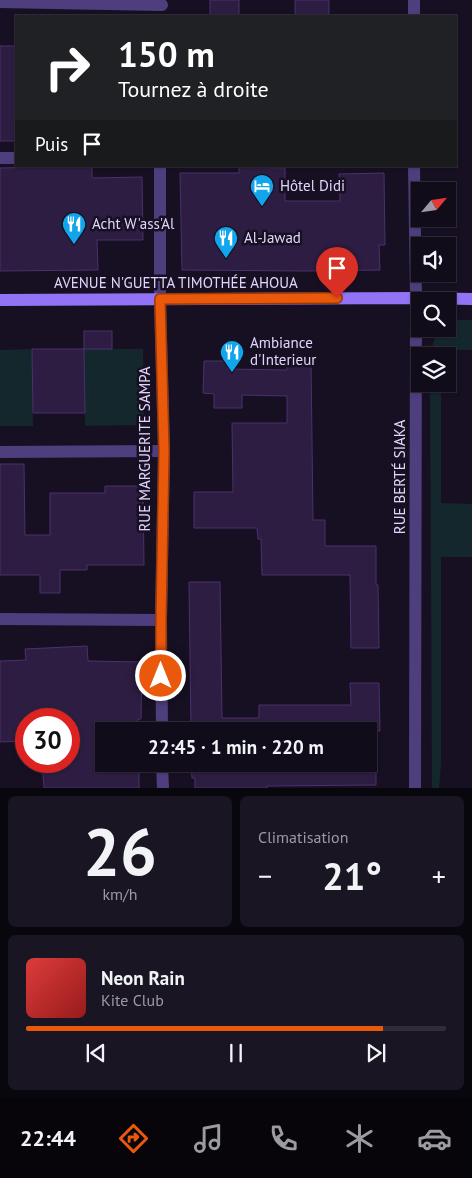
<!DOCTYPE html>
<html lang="fr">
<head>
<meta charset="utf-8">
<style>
  body { margin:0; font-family:"PT Sans",sans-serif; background:#1a1523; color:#f1f3f6; height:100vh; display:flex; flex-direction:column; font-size:19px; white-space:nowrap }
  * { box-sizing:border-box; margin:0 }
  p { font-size:16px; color:#9c9ba2 }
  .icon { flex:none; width:28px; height:28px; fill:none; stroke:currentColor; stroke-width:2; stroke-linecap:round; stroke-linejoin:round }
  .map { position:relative; height:788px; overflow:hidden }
  .side { display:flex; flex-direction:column; gap:8px; padding:8px; background:#09070e; flex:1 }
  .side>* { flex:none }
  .top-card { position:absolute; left:15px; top:15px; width:442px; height:152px; border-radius:0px; box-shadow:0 1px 4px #0004,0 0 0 1px #302c39; background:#202124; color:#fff; overflow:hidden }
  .needle { width:32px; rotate:61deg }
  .tools { position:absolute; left:411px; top:182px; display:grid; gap:10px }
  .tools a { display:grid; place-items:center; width:45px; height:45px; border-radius:0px; background:#110c1a; box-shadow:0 1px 4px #0004,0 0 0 1px #302c39; font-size:25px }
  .speed { position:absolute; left:15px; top:708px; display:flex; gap:10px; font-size:25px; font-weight:700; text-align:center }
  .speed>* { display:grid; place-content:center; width:65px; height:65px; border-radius:50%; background:#110c1a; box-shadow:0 1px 4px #0004,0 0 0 1px #302c39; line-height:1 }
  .speed .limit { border:8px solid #d22; background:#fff; color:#111 }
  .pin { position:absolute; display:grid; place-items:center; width:42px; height:42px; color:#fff; margin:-51px -21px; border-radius:50% 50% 50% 0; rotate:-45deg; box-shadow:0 0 5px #0007 }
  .pin .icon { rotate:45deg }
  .me { position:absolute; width:55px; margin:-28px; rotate:0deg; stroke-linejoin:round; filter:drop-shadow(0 0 4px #0008) }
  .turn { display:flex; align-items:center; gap:18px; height:105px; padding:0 20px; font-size:22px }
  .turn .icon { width:65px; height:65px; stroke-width:2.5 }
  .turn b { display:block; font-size:35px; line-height:42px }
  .then { display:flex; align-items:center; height:48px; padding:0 20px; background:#0003; gap:10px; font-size:19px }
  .big { font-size:38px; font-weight:700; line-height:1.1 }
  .side .tile { flex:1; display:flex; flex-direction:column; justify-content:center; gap:8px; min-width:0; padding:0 18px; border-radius:8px; background:#1a1523 }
  .side .dial { align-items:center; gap:0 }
  .dial b { font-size:65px; line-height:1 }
  .song { display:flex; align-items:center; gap:15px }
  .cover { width:60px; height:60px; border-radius:8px; background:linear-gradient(135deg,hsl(0 70% 55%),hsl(0 70% 35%)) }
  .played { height:5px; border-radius:2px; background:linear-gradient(90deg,#ea580c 85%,#302c39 85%) }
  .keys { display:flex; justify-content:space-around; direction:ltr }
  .heat { display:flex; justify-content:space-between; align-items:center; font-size:28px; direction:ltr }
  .side .tiles { flex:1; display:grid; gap:8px; grid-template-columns:1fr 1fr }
  .tile:last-child { grid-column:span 2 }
  .trip { position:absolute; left:95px; top:722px; width:282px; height:50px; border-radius:0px; background:#110c1a; box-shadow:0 1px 4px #0004,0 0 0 1px #302c39; font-weight:700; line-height:50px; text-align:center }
  .menu { display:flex; height:80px; justify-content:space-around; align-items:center; background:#07050a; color:#9c9ba2 }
  .menu .icon { width:35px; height:35px }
  .menu .current { color:#ea580c }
  .menu b { font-size:22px; color:#f1f3f6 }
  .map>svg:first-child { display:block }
</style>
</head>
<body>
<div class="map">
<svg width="472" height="788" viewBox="0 0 472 788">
  <rect width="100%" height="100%" fill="#171023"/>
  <g fill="#13272c">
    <path d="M448,320H472V350H441V356H430V353L438,329H448Z"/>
    <path d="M32,349L33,426H0V350Z"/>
    <path d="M84,349H143L144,425L85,426Z"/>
    <path d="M430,384H441V503L472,504V557H441V764L439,788H432Z"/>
  </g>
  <g fill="#2d1d42" stroke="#4a316c">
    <rect x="210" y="0" width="29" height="16"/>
    <rect x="295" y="0" width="34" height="16"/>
    <rect x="0" y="46" width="16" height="95"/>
    <path d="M40,166H92V177L94,178L142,177L143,240H97L98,270L0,271V168L41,167Z"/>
    <path d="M239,167L285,168V201H340L339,174L384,173L385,245H379L380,270L305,271L182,270L180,173H239Z"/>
    <rect x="84" y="331" width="28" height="18"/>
    <path d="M32,349H84L85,413H33Z"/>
    <path d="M287,359H311L313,520H325V546H376V585H378L379,648H351L350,575H262L261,539H258L257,528H194V492H233L232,423H287V396L242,395V408H214V394L203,393L204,361H228V369L287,370Z"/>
    <path d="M0,464H24L25,535H50V493H105V486H143L144,565H87V570H60V593H40V575H0Z"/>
    <path d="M189,582H220L222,718H259V705H351L350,683H379L380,731H191Z"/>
    <path d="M87,646L88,661L142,662L141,719H138V731H104V764H139V788H44L42,761H69V719H26V741L0,742V661L26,660L25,649Z"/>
    <path d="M191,764H376V785L267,786V788H195V778H192Z"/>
  </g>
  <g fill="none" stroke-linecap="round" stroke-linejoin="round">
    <g stroke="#4f3e7e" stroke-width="12">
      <path d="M0,2L162,5"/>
      <path d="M414,16V0"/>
      <path d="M0,158H16"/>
      <path d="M160,166V299L164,451L161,620L162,731"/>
      <path d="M414,166L416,298L415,788"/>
      <path d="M0,452L164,451"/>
      <path d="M0,619L161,620"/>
      <path d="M162,764L163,788"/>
    </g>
    <path stroke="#9373f5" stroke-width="12" d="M0,300L416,298L472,299"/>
  </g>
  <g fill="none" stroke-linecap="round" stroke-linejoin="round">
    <g stroke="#983908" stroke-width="12">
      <path id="route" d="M161,676V620L164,451L160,299L337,298"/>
    </g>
    <use href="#route" stroke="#ea580c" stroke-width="9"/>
  </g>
  <defs>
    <g id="hotel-pin" transform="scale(1.25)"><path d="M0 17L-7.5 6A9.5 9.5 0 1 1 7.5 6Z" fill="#11a5eb" stroke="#171023"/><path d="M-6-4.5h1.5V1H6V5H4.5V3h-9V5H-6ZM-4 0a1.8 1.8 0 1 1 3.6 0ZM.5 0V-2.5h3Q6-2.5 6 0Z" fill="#fff"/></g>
    <g id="restaurant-pin" transform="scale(1.25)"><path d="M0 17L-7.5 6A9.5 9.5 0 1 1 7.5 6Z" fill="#11a5eb" stroke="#171023"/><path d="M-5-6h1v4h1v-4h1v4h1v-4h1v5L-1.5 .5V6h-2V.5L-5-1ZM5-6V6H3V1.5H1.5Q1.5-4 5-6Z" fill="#fff"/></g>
  </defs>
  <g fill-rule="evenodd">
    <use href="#hotel-pin" x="262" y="186"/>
    <use href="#restaurant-pin" x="74" y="224"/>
    <use href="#restaurant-pin" x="226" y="238"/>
    <use href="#restaurant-pin" x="232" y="352"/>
  </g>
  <g text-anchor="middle" stroke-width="5" stroke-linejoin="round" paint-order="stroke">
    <g font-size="15" fill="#e2d5fc" stroke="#171023" text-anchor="start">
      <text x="280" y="191">Hôtel Didi</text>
      <text x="92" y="229">Acht W'ass'Al</text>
      <text x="244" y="243">Al-Jawad</text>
      <text x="250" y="348">Ambiance<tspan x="250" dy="17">d'Interieur</tspan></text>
    </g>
    <g font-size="15" fill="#e2d5fc" stroke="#171023">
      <text x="176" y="288">AVENUE N'GUETTA TIMOTHÉE AHOUA</text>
      <text transform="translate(145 449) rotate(-90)" y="5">RUE MARGUERITE SAMPA</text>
      <text transform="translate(400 477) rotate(-90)" y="5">RUE BERTÉ SIAKA</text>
    </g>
  </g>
</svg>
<div class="tools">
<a><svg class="needle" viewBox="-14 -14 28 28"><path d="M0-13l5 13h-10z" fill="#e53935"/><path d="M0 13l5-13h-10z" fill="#9c9ba2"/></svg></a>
<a><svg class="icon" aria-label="sound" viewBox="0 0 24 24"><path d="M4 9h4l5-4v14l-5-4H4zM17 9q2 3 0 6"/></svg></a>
<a><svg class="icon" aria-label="search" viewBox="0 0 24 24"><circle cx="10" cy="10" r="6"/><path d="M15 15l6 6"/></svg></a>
<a><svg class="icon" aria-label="layers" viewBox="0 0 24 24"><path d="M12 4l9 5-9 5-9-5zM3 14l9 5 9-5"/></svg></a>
</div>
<div class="speed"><div class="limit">30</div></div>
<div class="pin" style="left:337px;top:298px;background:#d93025"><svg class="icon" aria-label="arrive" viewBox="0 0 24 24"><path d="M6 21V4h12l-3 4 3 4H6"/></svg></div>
<svg class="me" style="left:161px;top:676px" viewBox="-20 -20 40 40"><circle r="17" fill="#ea580c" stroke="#fff" stroke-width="3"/><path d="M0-11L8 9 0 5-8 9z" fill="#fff"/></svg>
<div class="trip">22:45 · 1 min · 220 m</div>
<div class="top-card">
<div class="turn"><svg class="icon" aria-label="right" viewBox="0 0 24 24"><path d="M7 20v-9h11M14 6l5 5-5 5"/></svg><div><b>150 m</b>Tournez à droite</div></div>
<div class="then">Puis<svg class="icon" aria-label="arrive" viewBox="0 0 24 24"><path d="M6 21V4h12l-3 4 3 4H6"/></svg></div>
</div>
</div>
<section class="side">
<div class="tiles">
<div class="tile dial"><b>26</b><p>km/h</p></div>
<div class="tile"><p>Climatisation</p>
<div class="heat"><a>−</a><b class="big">21°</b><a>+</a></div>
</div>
<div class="tile">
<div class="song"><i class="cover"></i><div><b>Neon Rain</b><p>Kite Club</p></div></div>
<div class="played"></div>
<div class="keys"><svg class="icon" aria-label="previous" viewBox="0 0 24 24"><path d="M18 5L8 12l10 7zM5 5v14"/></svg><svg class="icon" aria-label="pause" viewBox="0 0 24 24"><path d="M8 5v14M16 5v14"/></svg><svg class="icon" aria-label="next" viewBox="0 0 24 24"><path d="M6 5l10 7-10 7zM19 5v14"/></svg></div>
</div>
</div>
</section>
<nav class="menu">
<b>22:44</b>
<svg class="icon current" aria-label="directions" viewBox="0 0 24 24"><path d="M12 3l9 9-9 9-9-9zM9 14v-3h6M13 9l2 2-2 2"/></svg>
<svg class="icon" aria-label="music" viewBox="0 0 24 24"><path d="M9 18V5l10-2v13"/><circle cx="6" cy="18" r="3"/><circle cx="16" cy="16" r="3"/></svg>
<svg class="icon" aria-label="phone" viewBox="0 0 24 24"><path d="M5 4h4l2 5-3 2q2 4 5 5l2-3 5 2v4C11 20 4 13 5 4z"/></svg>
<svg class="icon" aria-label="climate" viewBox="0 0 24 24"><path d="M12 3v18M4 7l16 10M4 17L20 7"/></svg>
<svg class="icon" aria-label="car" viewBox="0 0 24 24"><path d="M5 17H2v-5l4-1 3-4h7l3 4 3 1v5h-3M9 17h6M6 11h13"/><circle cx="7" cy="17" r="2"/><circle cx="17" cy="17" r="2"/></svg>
</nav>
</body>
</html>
